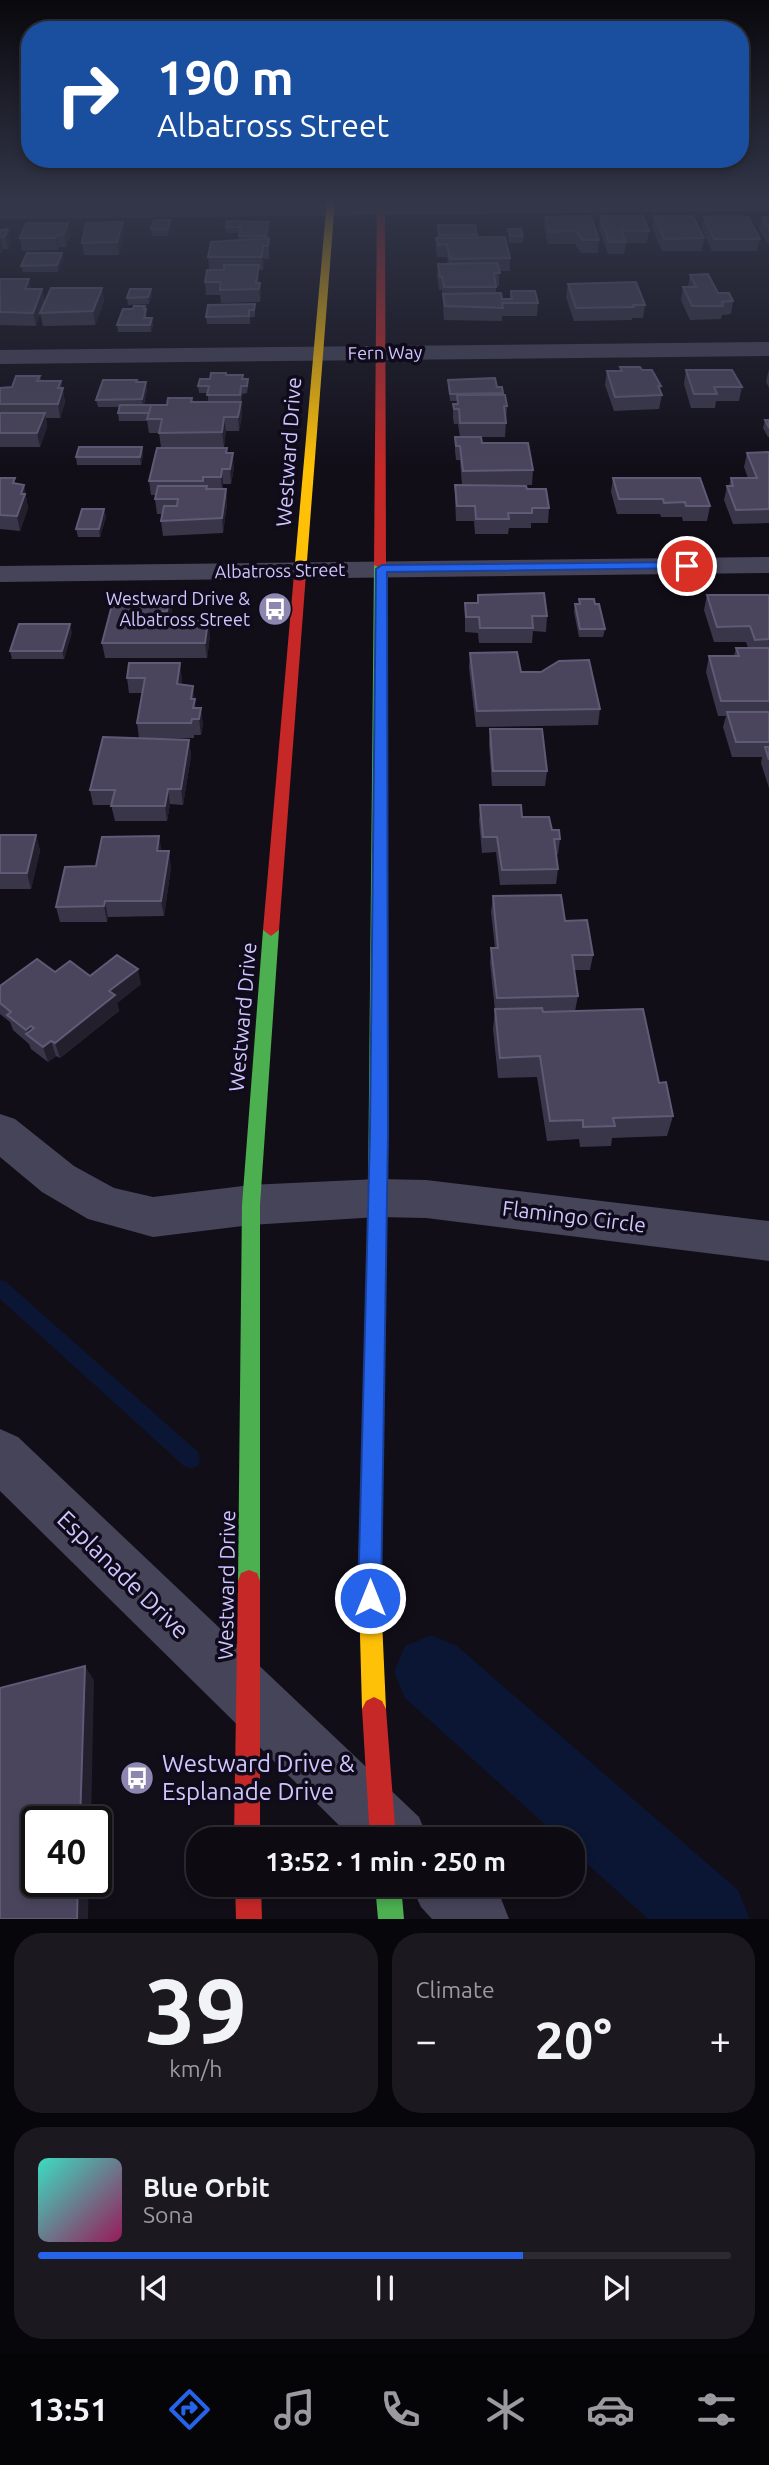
<!DOCTYPE html>
<html lang="en">
<head>
<meta charset="utf-8">
<style>
  body { margin:0; font-family:Ubuntu,sans-serif; background:#1b1820; color:#f1f3f6; height:100vh; display:flex; flex-direction:column; font-size:26px; white-space:nowrap }
  * { box-sizing:border-box; margin:0 }
  p { font-size:23px; color:#9a9a9f }
  .icon { flex:none; width:38px; height:38px; fill:none; stroke:currentColor; stroke-width:2; stroke-linecap:round; stroke-linejoin:round }
  .map { position:relative; height:1919px; overflow:hidden }
  .panel { display:flex; flex-direction:column; gap:14px; padding:14px; background:#07060a; flex:1 }
  .panel>* { flex:none }
  .hud { position:absolute; left:21px; top:21px; width:728px; height:147px; border-radius:28px; box-shadow:0 4px 10px #0003,0 0 0 2px #2d2b32; background:#1a4fa0; color:#fff; overflow:hidden }
  .speed { position:absolute; left:21px; top:1806px; display:flex; gap:14px; font-size:35px; font-weight:700; text-align:center }
  .speed>* { display:grid; place-content:center; width:91px; height:91px; border-radius:50%; background:#0d0a12; box-shadow:0 4px 10px #0003,0 0 0 2px #2d2b32; line-height:1 }
  .speed .limit { border:4px solid #111; border-radius:10px; background:#fff; color:#111 }
  .pin { position:absolute; display:grid; place-items:center; width:60px; height:60px; color:#fff; margin:-30px; border:4px solid #fff; border-radius:50%; box-shadow:0 2px 7px #0007 }
  .me { position:absolute; width:77px; margin:-38px; rotate:0deg; stroke-linejoin:round; filter:drop-shadow(0 0 5px #0008) }
  .turn { display:flex; align-items:center; gap:24px; height:147px; padding:0 21px; font-size:32px }
  .turn .icon { width:91px; height:91px; stroke-width:2.5 }
  .turn b { display:block; font-size:49px; line-height:60px }
  .big { font-size:52px; font-weight:600; line-height:1.1 }
  .panel .tile { flex:1; display:flex; flex-direction:column; justify-content:center; gap:10px; min-width:0; padding:0 24px; border-radius:28px; background:#1b1820 }
  .panel .dial { align-items:center; gap:0 }
  .dial b { font-size:91px; line-height:1 }
  .song { display:flex; align-items:center; gap:21px }
  .cover { width:84px; height:84px; border-radius:10px; background:linear-gradient(135deg,hsl(170 70% 55%),hsl(330 70% 35%)) }
  .played { height:7px; border-radius:4px; background:linear-gradient(90deg,#2563eb 70%,#2d2b32 70%) }
  .keys { display:flex; justify-content:space-around; direction:ltr }
  .heat { display:flex; justify-content:space-between; align-items:center; font-size:38px; direction:ltr }
  .panel .tiles { flex:1; display:grid; gap:14px; grid-template-columns:1fr 1fr }
  .tile:last-child { grid-column:span 2 }
  .trip { position:absolute; left:186px; top:1827px; width:399px; height:70px; border-radius:28px; background:#0d0a12; box-shadow:0 4px 10px #0003,0 0 0 2px #2d2b32; font-weight:600; line-height:70px; text-align:center }
  .tab-bar { display:flex; height:112px; justify-content:space-around; align-items:center; background:#050407; color:#9a9a9f }
  .tab-bar .icon { width:49px; height:49px }
  .tab-bar .selected { color:#2563eb }
  .tab-bar b { font-size:32px; color:#f1f3f6 }
  .map>svg:first-child { display:block }
</style>
</head>
<body>
<div class="map">
<svg width="769" height="1919" viewBox="0 0 769 1919">
  <rect width="100%" height="100%" fill="#110e18"/>
  <g fill="none" stroke-linecap="round" stroke-linejoin="round">
    <path fill="#0a1633" fill-rule="evenodd" d="M0,1280L6,1282L198,1452L200,1459L198,1466L191,1468L184,1466L0,1299Z"/>
    <path fill="#0a1633" fill-rule="evenodd" d="M431,1635L457,1646L738,1890L750,1919H648L572,1850V1839H561L405,1698L394,1672L405,1646Z"/>
    <g fill="#464459" fill-rule="evenodd">
      <path d="M769,201V211L0,219V207Z"/>
      <path d="M769,342V356L0,364V350Z"/>
      <path d="M769,557V573L0,582V566Z"/>
      <path d="M0,1114L15,1119L74,1166L114,1188L153,1197L251,1185L378,1179L426,1180L769,1221V1261L426,1218L378,1217L251,1225L153,1237L88,1219L42,1192L0,1157Z"/>
      <path d="M0,1429L18,1437L419,1817L428,1839H353L0,1491Z"/>
      <path d="M411,1885H488L500,1896L509,1919H432L421,1907Z"/>
    </g>
    <g fill="#4caf50" fill-rule="evenodd">
      <path d="M380,562L386,565V1198L383,1204L377,1206L371,1204L368,1198L374,565Z"/>
      <path d="M271,924L279,930L260,1205V1581L257,1589L249,1592L241,1589L238,1581L242,1205L263,930Z"/>
      <path d="M375,1885H401L404,1919H378Z"/>
    </g>
    <g fill="#ffc107" fill-rule="evenodd">
      <path d="M327,200H335L306,574L300,577L294,574Z"/>
      <path d="M377,1190L383,1192L386,1198L381,1598L386,1709L382,1717L374,1721L366,1717L362,1709L359,1598L368,1198L371,1192Z"/>
    </g>
    <g fill="#c62828" fill-rule="evenodd">
      <path d="M377,200H385L386,565L380,568L374,565Z"/>
      <path d="M300,571L306,574L279,930L271,936L263,930L294,574Z"/>
      <path d="M249,1570L257,1573L260,1581V1839H234L238,1581L241,1573Z"/>
      <path d="M374,1697L382,1701L386,1709L396,1839H370L362,1709L366,1701Z"/>
      <path d="M235,1885H261L262,1919H236Z"/>
    </g>
  </g>
  <g fill="#3a3649">
    <path d="M600,216L649,231L647,243H626L624,254H608L599,228Z"/>
    <path d="M654,216L704,238L702,251H662L652,228Z"/>
    <path d="M545,217L599,240L598,253H581L575,244H548L544,229Z"/>
    <path d="M704,217L760,239L757,251H712L702,229Z"/>
    <path d="M762,217H769V246L759,229Z"/>
    <path d="M170,220L171,227L168,236H152L151,229Z"/>
    <path d="M123,222L124,235L119,255H84L82,243Z"/>
    <path d="M268,222L269,229L267,239L269,238V259H264L263,270H259V283L261,296L260,302L221,303L220,295H206L205,282L209,270L208,257L239,240L240,233H226V227Z"/>
    <path d="M68,223L70,235L66,247H59L58,250L22,251L20,238Z"/>
    <path d="M438,225L477,235V237L510,258V271H499V286H496V293L502,299H510L511,291L538,303L537,316H502V321L444,320L442,290H439L437,276L438,264H448L447,257H437L436,250V238L438,237Z"/>
    <path d="M8,229L11,242L8,249H3L0,254V230Z"/>
    <path d="M508,229L523,236V243H509L508,236Z"/>
    <path d="M62,253L63,260L58,272H23L21,266Z"/>
    <path d="M690,275L718,293L733,301L731,314L722,315L721,319L690,320L681,300L683,287H688Z"/>
    <path d="M0,279L31,289H42L45,302L102,288L104,301L95,325L43,326L40,313L36,326L0,325Z"/>
    <path d="M568,284L645,305L643,318H632V320L574,321L566,297Z"/>
    <path d="M152,296L149,304L128,305L127,298Z"/>
    <path d="M255,304V317H250V324H207L206,317Z"/>
    <path d="M145,306L147,318L153,325L151,332H118L117,325L133,309Z"/>
    <path d="M620,367L642,370L661,386L660,391L662,395L659,409L614,411L605,385L607,371H620Z"/>
    <path d="M769,369V388L766,382Z"/>
    <path d="M686,370L742,387L739,401H716L715,408H691L684,384Z"/>
    <path d="M226,375L243,379L248,386L247,393L242,394L241,403L242,416L239,431H226L224,447H161L159,433H149L147,421H119L118,413L119,407H98L96,400L137,382L147,389L144,405H167L192,398L193,402H208V393H199L198,386L210,379Z"/>
    <path d="M40,376L41,381H61L65,402L60,418H46L47,427L40,447H0V388L12,387Z"/>
    <path d="M448,380L502,387L503,395L507,406L505,437H481L482,443L533,470L532,485H466L527,489L549,508L548,523H531V528H509L508,534H475L474,521H456L455,499V485H462L460,460H456L455,451V437H460L458,424H454L453,418V404H457V401H450Z"/>
    <path d="M765,420H769V437H768L763,428Z"/>
    <path d="M142,447L143,455L141,465H77L76,457Z"/>
    <path d="M769,452V523L733,524L724,500L727,486H729L731,478H748L744,467L747,453Z"/>
    <path d="M227,453L234,467L231,484H223V489H226L227,504L223,533L163,536L161,521L162,514H157L155,499L156,495H151L149,481Z"/>
    <path d="M0,478L16,484L24,485L28,508L20,531L0,529Z"/>
    <path d="M613,478L710,506L707,521H683L682,517H661L660,514H617L611,492Z"/>
    <path d="M104,509L106,517L100,537H78L76,529Z"/>
    <path d="M478,595L547,616L546,632L533,631L532,643H479L478,633L465,632V603H477Z"/>
    <path d="M707,595H769V788L761,763L762,757H732L723,727L726,716H718L706,672L709,656H734L736,648H748L746,642H714L704,610Z"/>
    <path d="M170,596L172,611L170,621L210,636L207,658H105L102,643L128,605Z"/>
    <path d="M579,599L595,604L605,629L603,637H579L574,612L575,604H579Z"/>
    <path d="M72,632L64,659H12L10,651Z"/>
    <path d="M470,653L521,672L600,709L598,725L476,727L469,668Z"/>
    <path d="M127,678H182L181,685L196,708L203,723L201,735H194V738L148,739L189,740L191,756L183,805L170,804L167,821H115L111,805H93L90,790L139,738L137,723L142,693H129Z"/>
    <path d="M490,729L547,771L545,786H492L489,744Z"/>
    <path d="M480,805L522,817L560,839L558,854H556L558,869L556,884L500,885L496,852L482,853L479,821Z"/>
    <path d="M0,835H36L40,851L31,889H0Z"/>
    <path d="M162,851L171,867L164,916L108,917L107,922H60L56,907L96,866Z"/>
    <path d="M493,896L565,921L593,955L590,970H574L578,996L575,1011L659,1083L673,1116L667,1136L612,1138L611,1146L580,1147L579,1139L547,1141L537,1077L498,1078L493,1029L495,1011L490,963L491,948H495L491,912Z"/>
    <path d="M55,972L90,976L141,984L117,1003L119,1011L60,1058L56,1056L48,1062L31,1049L29,1044L13,1030L10,1022L0,1014V986Z"/>
  </g>
  <g fill="#231f2d">
    <path d="M170,220L171,227L168,236V229Z"/>
    <path d="M123,222L124,235L119,255L117,242Z"/>
    <path d="M68,223L70,235L66,247L64,234Z"/>
    <path d="M8,229L11,242L8,249L5,236Z"/>
    <path d="M0,233L3,249L1,254L0,251Z"/>
    <path d="M57,235L59,247L58,250L56,238Z"/>
    <path d="M263,246L264,259L263,270L262,257Z"/>
    <path d="M62,253L63,260L58,272L57,265Z"/>
    <path d="M259,265V278L258,289L256,283Z"/>
    <path d="M29,279L32,292L25,289Z"/>
    <path d="M260,283L261,296L260,302L259,289Z"/>
    <path d="M102,288L104,301L95,325L93,311Z"/>
    <path d="M42,289L45,302L36,326L33,313Z"/>
    <path d="M151,289L152,296L149,304L148,297Z"/>
    <path d="M152,318L153,325L151,332L150,325Z"/>
    <path d="M61,381L65,402L60,418L58,404V388Z"/>
    <path d="M146,382L147,389L143,407L142,399Z"/>
    <path d="M241,402L242,416L239,431L238,417Z"/>
    <path d="M45,413L47,427L40,447L37,433Z"/>
    <path d="M224,417L226,431L224,447L222,432Z"/>
    <path d="M142,447L143,455L141,465L140,457Z"/>
    <path d="M233,453L234,467L231,484L230,469Z"/>
    <path d="M222,469L223,484L222,492L221,477Z"/>
    <path d="M24,485L28,508L20,531L17,516L21,494Z"/>
    <path d="M226,489L227,504L223,533L222,518Z"/>
    <path d="M104,509L106,517L100,537L99,529Z"/>
    <path d="M170,596L172,611L169,626L167,611Z"/>
    <path d="M208,621L210,636L207,658L205,643Z"/>
    <path d="M70,624L72,632L64,659L62,651Z"/>
    <path d="M180,663L182,678L179,700L177,684Z"/>
    <path d="M193,686L197,715L196,719L191,699Z"/>
    <path d="M201,708L203,723L201,735L199,719Z"/>
    <path d="M189,740L191,756L183,805L181,789Z"/>
    <path d="M168,789L170,804L167,821L165,806Z"/>
    <path d="M36,835L40,851L31,889L27,873Z"/>
    <path d="M159,836L162,852L157,851Z"/>
    <path d="M169,851L171,867L164,916L161,901Z"/>
    <path d="M105,901L108,917L107,922L104,906Z"/>
    <path d="M138,969L141,984L117,1003L119,1011L60,1058L55,1043L109,991Z"/>
    <path d="M31,1026L36,1041L28,1035L26,1030Z"/>
    <path d="M51,1041L56,1056L48,1062L43,1047Z"/>
    <path d="M85,1666L94,1680L91,1822H80Z"/>
    <path d="M78,1881H89L88,1919H77Z"/>
  </g>
  <g fill="#4a455c" stroke="#5f5a76" stroke-width="2">
    <path d="M591,216L599,240H582L576,231L549,232L545,217Z"/>
    <path d="M600,216H643L649,231H622L626,242H609Z"/>
    <path d="M654,216H693L704,238L664,239Z"/>
    <path d="M733,216L748,217L760,239H714L704,217Z"/>
    <path d="M762,217H769V229Z"/>
    <path d="M154,220H170L168,229H151Z"/>
    <path d="M227,221L268,222L266,236H239L241,227H226Z"/>
    <path d="M123,222L117,242L82,243L86,223Z"/>
    <path d="M26,223H68L64,234L57,235L56,238H20Z"/>
    <path d="M438,225H475L477,235H439Z"/>
    <path d="M8,229L5,236L0,237V238V230Z"/>
    <path d="M508,229H521L523,236H510Z"/>
    <path d="M505,237L510,258L450,259L447,244L438,245L436,238Z"/>
    <path d="M269,238L268,246H263L262,257H208L211,242Z"/>
    <path d="M27,253H62L57,265L21,266Z"/>
    <path d="M497,263L500,273H494L496,287H444L442,277H440L438,264Z"/>
    <path d="M224,265H259L256,283H260L259,289L220,290L221,282H205L207,270H224Z"/>
    <path d="M708,274L718,293H729L733,301L722,302L723,306H692L683,287H696L690,275Z"/>
    <path d="M0,279H29L25,289H42L33,313L0,312Z"/>
    <path d="M636,282L645,305H633L634,307L576,308L568,284Z"/>
    <path d="M51,288H102L93,311L40,313Z"/>
    <path d="M130,289H151L148,297L127,298Z"/>
    <path d="M511,291H535L538,303H502L503,308L445,306L443,294L501,293L502,299H512Z"/>
    <path d="M255,304L254,310H249V316L206,317L208,305Z"/>
    <path d="M134,306H145L144,309H146L144,318H152L150,325H117L123,309H133Z"/>
    <path d="M620,367H640L642,370H652L661,386H658L662,395L615,397L607,371H622Z"/>
    <path d="M686,370H732L742,387H714L717,394H694Z"/>
    <path d="M211,373H226V375H243L242,379H248L247,386H241L240,395H207L209,386H198L200,379H210Z"/>
    <path d="M16,376H40L37,381H61L58,388H63L58,404H0V388L12,387Z"/>
    <path d="M495,378L497,387H502L503,393L450,394L448,380Z"/>
    <path d="M103,380H137L136,382H146L142,399L96,400Z"/>
    <path d="M457,395H505L507,406H504L506,423H460L459,409H454L453,404H458Z"/>
    <path d="M168,398H192L191,402H241L238,417H224L222,432L159,433L162,419H147L151,405H167Z"/>
    <path d="M120,405H153H151L149,413H118Z"/>
    <path d="M0,413H45L37,433H0Z"/>
    <path d="M765,420H769V428Z"/>
    <path d="M455,437H481L482,443H528L533,470L463,471L460,446H456Z"/>
    <path d="M79,447H142L140,457H76Z"/>
    <path d="M157,448H227L226,453H233L230,469H222L221,477H203V481H149Z"/>
    <path d="M769,452V509L736,510L727,486H733L731,478H757L747,453Z"/>
    <path d="M0,478H15L13,483L24,485L21,494H25L17,516L0,515Z"/>
    <path d="M613,478H700L710,506H686L685,502L664,503L663,499H619Z"/>
    <path d="M455,485L526,486L527,489H546L549,508H532V513H508L509,519H476L475,506H457Z"/>
    <path d="M158,486H207L206,489H226L222,518L161,521L164,506H177L178,499H155Z"/>
    <path d="M82,509H104L99,529H76Z"/>
    <path d="M544,593L547,616H532L533,628H480L479,617H466L465,603H478V595Z"/>
    <path d="M707,595H769V639L755,640L750,626L717,627Z"/>
    <path d="M130,596H170L167,611H161L159,621H208L205,643H102L112,605H128Z"/>
    <path d="M579,599H594L595,604H599L605,629H580L575,604H580Z"/>
    <path d="M19,624H70L62,651H10Z"/>
    <path d="M736,648H769V701H721L709,656H739Z"/>
    <path d="M517,652L521,672H541L559,661L589,660L600,709L477,711L470,653Z"/>
    <path d="M129,663H180L177,684L193,686L191,699H195L193,708H201L199,719H192L191,723H137L145,678H127Z"/>
    <path d="M727,712H769V742H736Z"/>
    <path d="M490,729H542L547,771H493Z"/>
    <path d="M103,737L189,740L181,789H168L165,806H111L115,790H90Z"/>
    <path d="M765,747H769V760Z"/>
    <path d="M480,805H521L522,817H549L552,830H559L560,839H554L558,869L502,870L497,837H483Z"/>
    <path d="M0,835H36L27,873H0Z"/>
    <path d="M159,836L157,851H169L161,901H105L104,906L56,907L65,867L96,866L102,837Z"/>
    <path d="M561,895L565,921L587,920L593,955H572L578,996L497,998L491,948H498L493,896Z"/>
    <path d="M117,955L138,969L109,991L115,995L55,1043L51,1041L43,1047L26,1034L34,1028L31,1026L26,1030L7,1015L11,1012L0,1003V986L37,959L55,972L70,961L90,976Z"/>
    <path d="M542,1008L543,1012L643,1009L659,1083L666,1082L673,1116L613,1118L615,1126L583,1127V1120L550,1121L540,1056L500,1058L495,1009Z"/>
    <path d="M85,1666L80,1822H37V1881H78L77,1919H0V1688Z"/>
  </g>
  <linearGradient id="sky" x2="0" y2="1"><stop stop-color="#09080d"/><stop offset="0.43" stop-color="#323648"/><stop offset="1" stop-color="#323648" stop-opacity="0"/></linearGradient>
  <rect width="769" height="468" fill="url(#sky)"/>
  <path fill="#2563eb" stroke="#184099" stroke-width="2" d="M687,562L691,563V568L387,572L388,1132L381,1598L378,1606L370,1610L362,1606L358,1598L370,1132L376,569L382,565Z"/>
  <defs>
    <g id="bus-disc" transform="scale(1.75)"><circle r="9.5" fill="#8d86ae" stroke="#0f0b1b"/><path d="M-5-6H5V4H4V6H2V4H-2V6H-4V4H-5ZM-3.5-4V0h7V-4ZM-3.5 1.2v1.5H-2V1.2ZM2 1.2v1.5H3.5V1.2Z" fill="#fff"/></g>
  </defs>
  <g fill-rule="evenodd">
    <use href="#bus-disc" x="275" y="609"/>
    <use href="#bus-disc" x="137" y="1778"/>
  </g>
  <g text-anchor="middle" stroke-width="7" stroke-linejoin="round" paint-order="stroke">
    <g font-size="18" fill="#d0c6fe" stroke="#0f0b1b">
      <text transform="translate(385 353) rotate(-1)" y="6">Fern Way</text>
      <text transform="translate(280 571) rotate(-1)" y="6">Albatross Street</text>
    </g>
    <g font-size="18" fill="#d0c6fe" stroke="#0f0b1b" text-anchor="end">
      <text x="250" y="605">Westward Drive &amp;<tspan x="250" dy="21">Albatross Street</tspan></text>
    </g>
    <g font-size="21" fill="#d0c6fe" stroke="#0f0b1b">
      <text transform="translate(289 452) rotate(-86)" y="7">Westward Drive</text>
      <text transform="translate(243 1017) rotate(-85)" y="7">Westward Drive</text>
      <text transform="translate(574 1217) rotate(7)" y="7">Flamingo Circle</text>
      <text transform="translate(227 1585) rotate(-89)" y="7">Westward Drive</text>
    </g>
    <g font-size="24" fill="#d0c6fe" stroke="#0f0b1b">
      <text transform="translate(123 1575) rotate(44)" y="8">Esplanade Drive</text>
    </g>
    <g font-size="24" fill="#d0c6fe" stroke="#0f0b1b" text-anchor="start">
      <text x="162" y="1772">Westward Drive &amp;<tspan x="162" dy="28">Esplanade Drive</tspan></text>
    </g>
  </g>
</svg>
<div class="speed"><div class="limit">40</div></div>
<div class="pin" style="left:687px;top:566px;background:#d93025"><svg class="icon" aria-label="arrive" viewBox="0 0 24 24"><path d="M6 21V4h12l-3 4 3 4H6"/></svg></div>
<svg class="me" style="left:370px;top:1598px" viewBox="-20 -20 40 40"><circle r="17" fill="#2563eb" stroke="#fff" stroke-width="3"/><path d="M0-11L8 9 0 5-8 9z" fill="#fff"/></svg>
<div class="trip">13:52 · 1 min · 250 m</div>
<div class="hud">
<div class="turn"><svg class="icon" aria-label="right" viewBox="0 0 24 24"><path d="M7 20v-9h11M14 6l5 5-5 5"/></svg><div><b>190 m</b>Albatross Street</div></div>
</div>
</div>
<section class="panel">
<div class="tiles">
<div class="tile dial"><b>39</b><p>km/h</p></div>
<div class="tile"><p>Climate</p>
<div class="heat"><a>−</a><b class="big">20°</b><a>+</a></div>
</div>
<div class="tile">
<div class="song"><i class="cover"></i><div><b>Blue Orbit</b><p>Sona</p></div></div>
<div class="played"></div>
<div class="keys"><svg class="icon" aria-label="previous" viewBox="0 0 24 24"><path d="M18 5L8 12l10 7zM5 5v14"/></svg><svg class="icon" aria-label="pause" viewBox="0 0 24 24"><path d="M8 5v14M16 5v14"/></svg><svg class="icon" aria-label="next" viewBox="0 0 24 24"><path d="M6 5l10 7-10 7zM19 5v14"/></svg></div>
</div>
</div>
</section>
<nav class="tab-bar">
<b>13:51</b>
<svg class="icon selected" aria-label="directions" viewBox="0 0 24 24"><path d="M12 3l9 9-9 9-9-9zM9 14v-3h6M13 9l2 2-2 2"/></svg>
<svg class="icon" aria-label="music" viewBox="0 0 24 24"><path d="M9 18V5l10-2v13"/><circle cx="6" cy="18" r="3"/><circle cx="16" cy="16" r="3"/></svg>
<svg class="icon" aria-label="phone" viewBox="0 0 24 24"><path d="M5 4h4l2 5-3 2q2 4 5 5l2-3 5 2v4C11 20 4 13 5 4z"/></svg>
<svg class="icon" aria-label="climate" viewBox="0 0 24 24"><path d="M12 3v18M4 7l16 10M4 17L20 7"/></svg>
<svg class="icon" aria-label="car" viewBox="0 0 24 24"><path d="M5 17H2v-5l4-1 3-4h7l3 4 3 1v5h-3M9 17h6M6 11h13"/><circle cx="7" cy="17" r="2"/><circle cx="17" cy="17" r="2"/></svg>
<svg class="icon" aria-label="filters" viewBox="0 0 24 24"><path d="M4 7h16M4 17h16"/><circle cx="9" cy="7" r="2"/><circle cx="15" cy="17" r="2"/></svg>
</nav>
</body>
</html>
